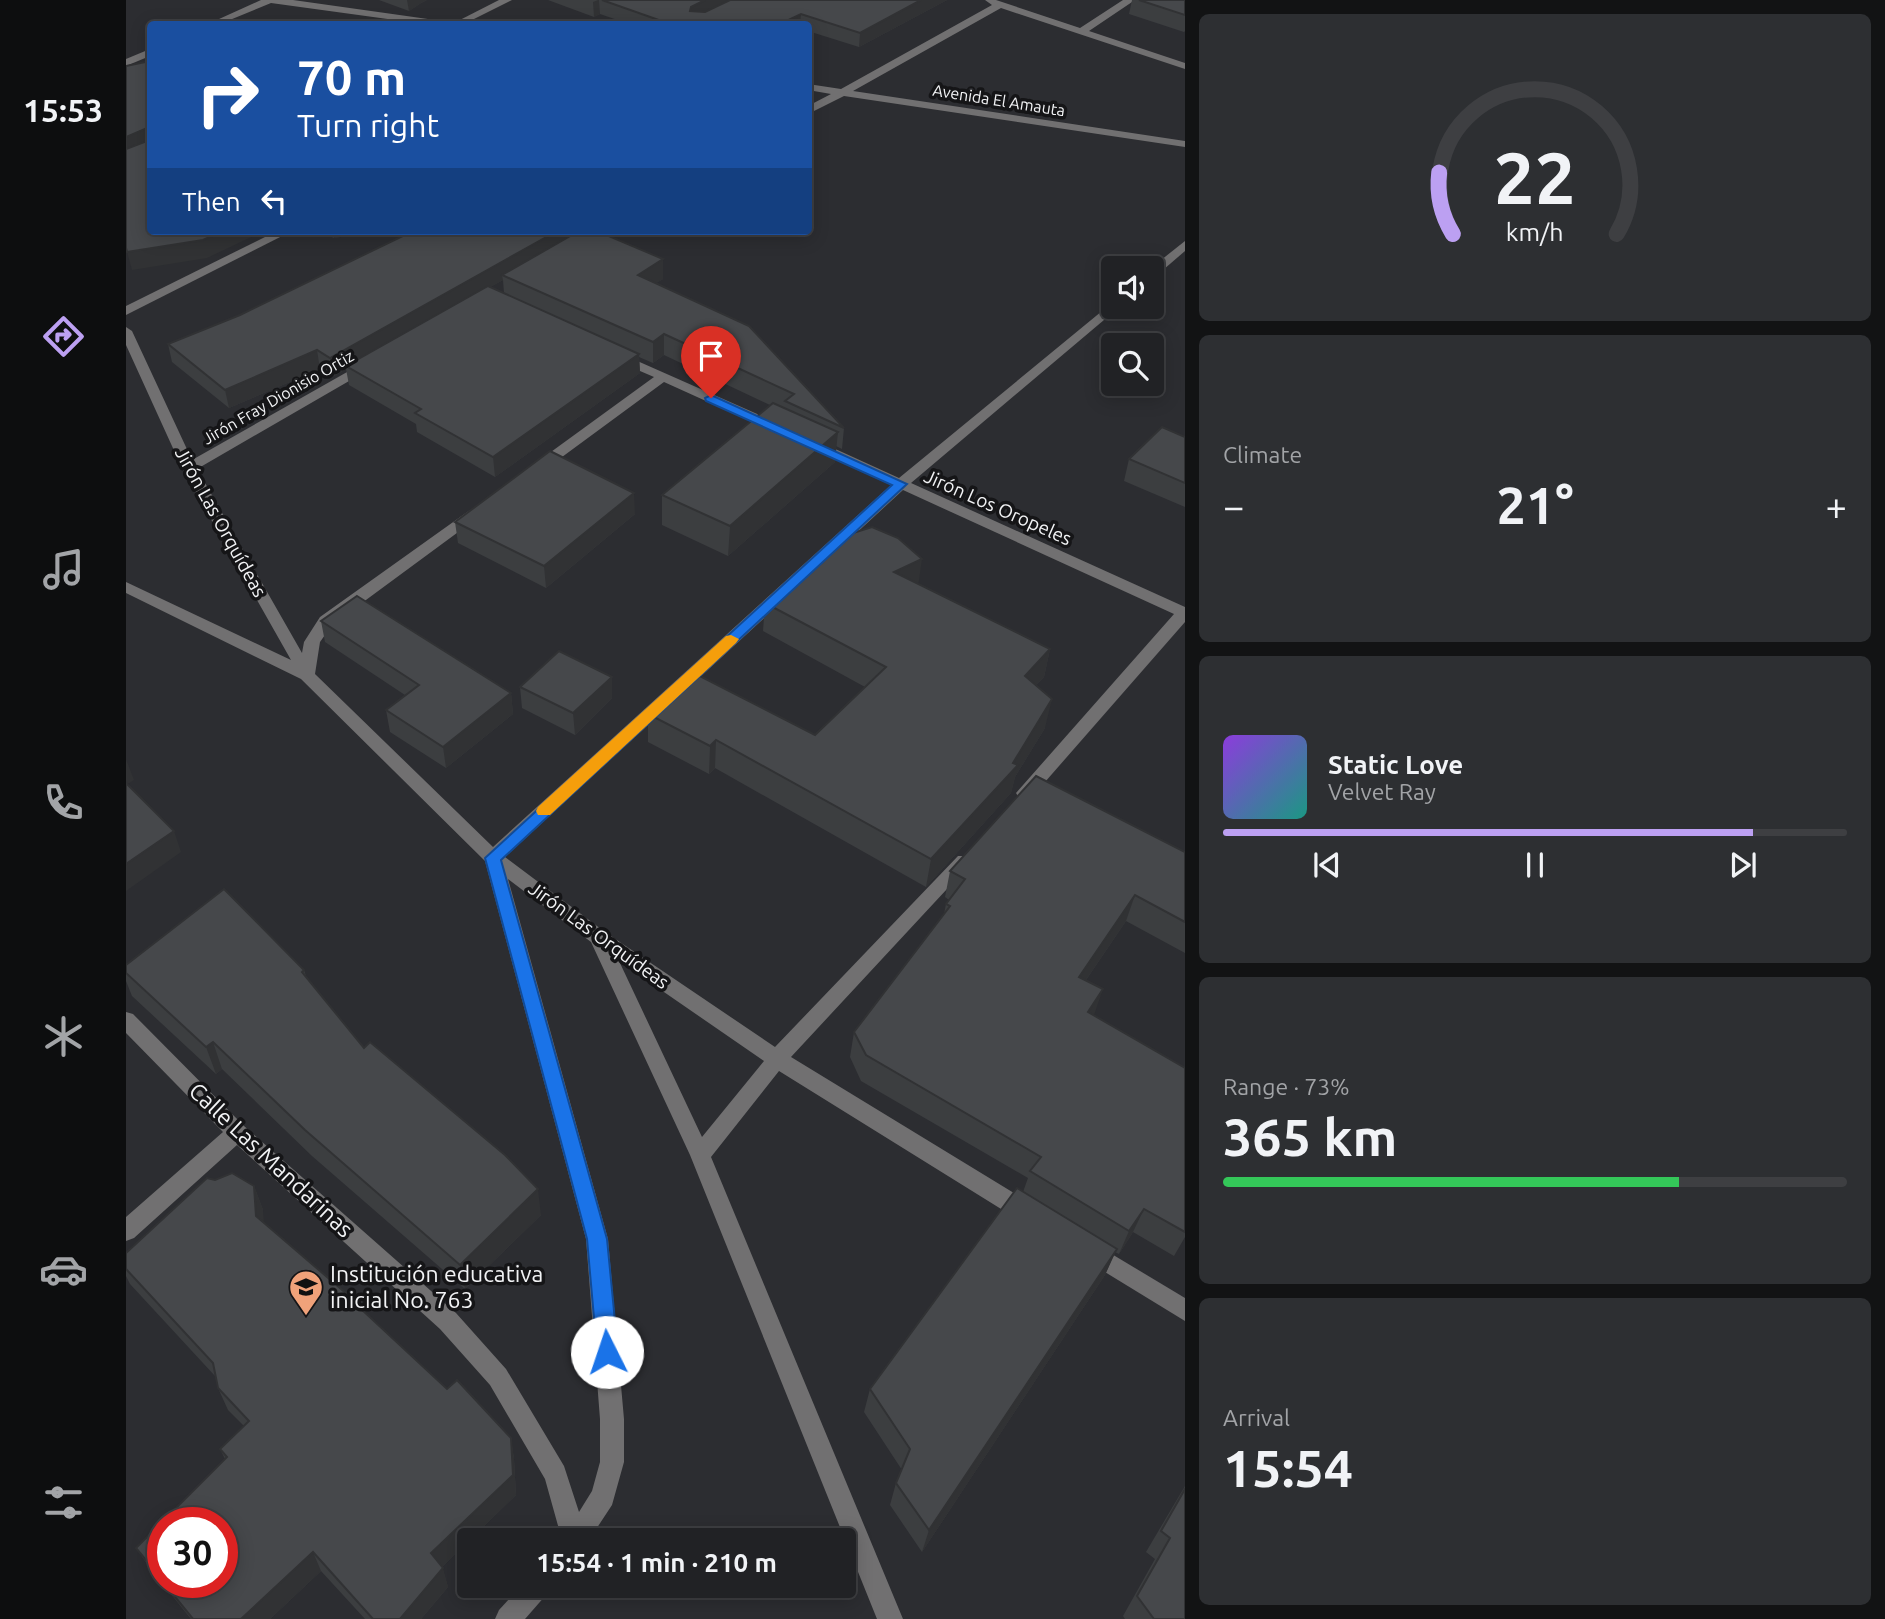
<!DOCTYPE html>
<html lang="en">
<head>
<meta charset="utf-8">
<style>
  body { margin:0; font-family:Ubuntu,sans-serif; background:#2d2f32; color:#f1f3f6; height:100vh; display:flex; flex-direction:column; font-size:26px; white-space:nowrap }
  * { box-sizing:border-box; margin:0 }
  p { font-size:23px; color:#a2a4a7 }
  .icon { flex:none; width:38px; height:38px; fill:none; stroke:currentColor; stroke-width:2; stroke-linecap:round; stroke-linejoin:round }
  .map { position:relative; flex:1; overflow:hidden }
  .side { display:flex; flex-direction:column; gap:14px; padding:14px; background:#121314; width:700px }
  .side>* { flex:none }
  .hud { position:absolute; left:21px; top:21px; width:665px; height:214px; border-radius:7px; box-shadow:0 4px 18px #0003,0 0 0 2px #3e3f42; background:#1a4fa0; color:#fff; overflow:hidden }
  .buttons { position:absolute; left:975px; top:256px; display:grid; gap:14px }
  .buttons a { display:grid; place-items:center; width:63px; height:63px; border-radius:7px; background:#212225; box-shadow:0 4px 18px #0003,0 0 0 2px #3e3f42; font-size:35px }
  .speed { position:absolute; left:21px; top:1507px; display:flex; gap:14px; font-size:35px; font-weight:700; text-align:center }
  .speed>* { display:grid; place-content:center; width:91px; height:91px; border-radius:50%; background:#212225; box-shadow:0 4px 18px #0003,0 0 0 2px #3e3f42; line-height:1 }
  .speed .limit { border:10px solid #d22; background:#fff; color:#111 }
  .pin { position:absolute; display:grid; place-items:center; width:60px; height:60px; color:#fff; margin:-72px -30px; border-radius:50% 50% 50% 0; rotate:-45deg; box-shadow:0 0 7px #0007 }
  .pin .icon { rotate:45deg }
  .me { position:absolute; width:77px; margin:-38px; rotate:356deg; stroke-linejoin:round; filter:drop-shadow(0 0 5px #0008) }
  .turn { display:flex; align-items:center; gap:24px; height:147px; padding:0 35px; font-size:32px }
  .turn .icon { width:91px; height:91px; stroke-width:2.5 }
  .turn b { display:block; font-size:49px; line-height:60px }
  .then { display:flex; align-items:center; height:66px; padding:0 35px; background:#0003; gap:14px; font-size:26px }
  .big { font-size:52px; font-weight:700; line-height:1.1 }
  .side .tile { flex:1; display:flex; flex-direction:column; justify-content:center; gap:10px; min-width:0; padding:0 24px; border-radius:10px; background:#2d2f32 }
  .side .dial { align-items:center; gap:0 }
  .dial svg { height:182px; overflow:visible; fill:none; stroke:#3e3f42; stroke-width:7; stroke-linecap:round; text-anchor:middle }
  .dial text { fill:#f1f3f6; stroke:none }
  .song { display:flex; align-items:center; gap:21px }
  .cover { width:84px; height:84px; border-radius:10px; background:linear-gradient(135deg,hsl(270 70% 55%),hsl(170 70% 35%)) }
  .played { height:7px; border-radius:4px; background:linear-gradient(90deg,#bca0f2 85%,#3e3f42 85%) }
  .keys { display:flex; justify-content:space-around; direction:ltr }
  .heat { display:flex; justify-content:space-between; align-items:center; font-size:38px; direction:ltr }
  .charge { height:10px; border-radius:5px; background:linear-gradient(90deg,#34c759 73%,#3e3f42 0) }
  .trip { position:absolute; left:331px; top:1528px; width:399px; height:70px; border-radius:7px; background:#212225; box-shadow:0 4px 18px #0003,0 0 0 2px #3e3f42; font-weight:700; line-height:70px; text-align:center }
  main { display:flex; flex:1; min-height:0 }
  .dock { display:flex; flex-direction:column; width:126px; justify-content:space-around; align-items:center; background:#0d0e0f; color:#a2a4a7 }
  .dock .icon { width:49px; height:49px }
  .dock .current { color:#bca0f2 }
  .dock b { font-size:32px; color:#f1f3f6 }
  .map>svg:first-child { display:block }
</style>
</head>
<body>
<main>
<nav class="dock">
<b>15:53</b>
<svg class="icon current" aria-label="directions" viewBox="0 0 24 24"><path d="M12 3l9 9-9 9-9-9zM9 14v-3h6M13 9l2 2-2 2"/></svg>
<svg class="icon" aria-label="music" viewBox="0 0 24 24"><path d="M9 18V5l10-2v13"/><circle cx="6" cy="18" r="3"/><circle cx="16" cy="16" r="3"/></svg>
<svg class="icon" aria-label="phone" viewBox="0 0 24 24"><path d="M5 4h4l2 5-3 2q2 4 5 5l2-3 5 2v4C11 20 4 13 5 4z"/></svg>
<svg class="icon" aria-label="climate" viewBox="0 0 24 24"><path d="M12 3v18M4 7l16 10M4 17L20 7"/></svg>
<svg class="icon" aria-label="car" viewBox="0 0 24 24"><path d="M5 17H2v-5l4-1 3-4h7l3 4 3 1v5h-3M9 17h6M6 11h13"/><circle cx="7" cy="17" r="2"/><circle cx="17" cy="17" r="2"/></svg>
<svg class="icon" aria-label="filters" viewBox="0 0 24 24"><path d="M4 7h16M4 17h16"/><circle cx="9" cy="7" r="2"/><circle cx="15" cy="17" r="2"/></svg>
</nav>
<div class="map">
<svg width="1059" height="1619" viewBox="0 0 1059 1619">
  <rect width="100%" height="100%" fill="#2c2d31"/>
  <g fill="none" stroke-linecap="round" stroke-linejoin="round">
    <g fill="#717071" fill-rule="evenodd">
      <path d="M135,0H167L316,21L321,24H298L145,3L94,24H82Z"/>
      <path d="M373,0H386L338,24H326Z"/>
      <path d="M870,0L954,28L997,0H1009L963,31L1059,63V69L875,8L727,91L1059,141V147L718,96L682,114V106L705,94L682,90V84L715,89L866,5L859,0Z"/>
      <path d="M24,49V56L0,66V59Z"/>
      <path d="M151,231H166L0,315V306Z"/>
      <path d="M1059,241V251L1030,276L1026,277L1025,268Z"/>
      <path d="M987,302V306H993L991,309L785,483L1059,607V622L905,798H893L890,793L1048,614L777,490L379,857L479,932L649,1047L832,856H844L847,861L665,1057L909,1206L912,1213L909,1220L901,1223L893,1220L653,1071L585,1157L777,1619H751L564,1155L465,942L382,879L482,1239L498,1419V1462L486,1505L463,1540H436L419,1479L364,1385L314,1329L111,1145L8,1238L0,1241V1217L97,1132L0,1033V1012L7,1014L118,1126L330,1313L380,1369L438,1466L453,1512L466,1491L474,1462V1419L460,1239L359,861L175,679L0,593V582L165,660L56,468L0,345V327L6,331L66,460L237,363L242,362L249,366L71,469L176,653L178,642L194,617L344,510H354L356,513L354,516L206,625L194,642L189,674L367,847L765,485L684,448V442H694L773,478ZM493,961L638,1061L576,1137Z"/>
      <path d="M491,352L656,425L658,428L656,431H646L538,382L417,471H407V465L528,377L486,359V353Z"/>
      <path d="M964,1241L1059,1298V1321L956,1258L953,1251L956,1244Z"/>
      <path d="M395,1586H423L420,1595L399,1619H369L373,1610Z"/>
    </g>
  </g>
  <g fill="#3c3e40" fill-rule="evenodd">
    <path d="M253,0H301L295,3L283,11Z"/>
    <path d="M422,0H821L733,47L682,31V24H503L474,14L468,17Z"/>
    <path d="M1006,0H1059V31L1058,32L1003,14Z"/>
    <path d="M192,231H253L208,238Z"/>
    <path d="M287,231L537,279L530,283L718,428L716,449L710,446L709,462L602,556L536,525V495L644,405L538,355L527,363L513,357L514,373L369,477L291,432L290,424L223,385L220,369L208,376L194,369L103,408L46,362L42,344L114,315ZM377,280L378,293L364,287Z"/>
    <path d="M1059,437V507L998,481L1003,459Z"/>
    <path d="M509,514L420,588L332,543L329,522Z"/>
    <path d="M792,584L924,649L918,677L910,685L919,728L889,777L885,793L800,887L589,768L583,774L522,742V714L689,735L739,687L637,631L639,603Z"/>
    <path d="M195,621L385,693L387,714L320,768L264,732L260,710L279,695L199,642Z"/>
    <path d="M394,687L486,698L449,735L396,708Z"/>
    <path d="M1059,852V953L1000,921L960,980L968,1015L1059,1068V1237L1048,1256L1007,1232L993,1254L989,1252L979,1275L796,1552L764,1505L770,1483L776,1470L738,1412L744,1389L897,1192L902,1178L735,1081L724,1057L728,1032L818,914L820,904L823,900L819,897L824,871Z"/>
    <path d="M178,970L180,976L238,1048L415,1215L339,1289L186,1156L96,1069L90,1074L6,996L0,981V973Z"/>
    <path d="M89,1180L128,1186L137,1210V1223L236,1307L237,1311L321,1389L385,1438L388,1459L390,1495L316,1567L322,1587L295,1619H239L195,1571L144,1619H65L23,1567L10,1548L99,1459L94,1449L118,1426L102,1410L92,1388L89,1376L4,1284L0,1276V1253Z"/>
    <path d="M1059,1486V1619H999L997,1616L1029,1559L1020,1552Z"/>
  </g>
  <g fill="#313234">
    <path d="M281,0H301L295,3L283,11Z"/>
    <path d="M472,0H473L474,14L468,17L467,2Z"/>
    <path d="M579,0H608L564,24L565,7Z"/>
    <path d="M795,0H821L733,47L734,33Z"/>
    <path d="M675,14L674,24H654Z"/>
    <path d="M19,129L23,147L0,156V137Z"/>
    <path d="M97,231H138L81,258L6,270L1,252Z"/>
    <path d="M207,231H253L208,238Z"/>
    <path d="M431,231H452L376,275L377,280L223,368L220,366V369L208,376L204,358Z"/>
    <path d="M537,259V279L512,295V275Z"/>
    <path d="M538,334V355L527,363V342Z"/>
    <path d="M191,350L194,369L103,408L99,390Z"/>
    <path d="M513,354L514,373L369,477L367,457Z"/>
    <path d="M712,432L709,462L602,556L604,526Z"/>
    <path d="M508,493L509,514L420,588L418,566Z"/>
    <path d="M796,559L792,587L768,572Z"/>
    <path d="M924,649L918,677L892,704L899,676Z"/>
    <path d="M486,677V698L449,735L447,713Z"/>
    <path d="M385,693L387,714L320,768L317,747Z"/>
    <path d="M926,699L919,728L889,777L885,793L800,887L805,859L887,763Z"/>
    <path d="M590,740L589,768L583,774L584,746Z"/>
    <path d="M0,759L8,780L0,785Z"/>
    <path d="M48,831L55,852L0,891V864Z"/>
    <path d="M1009,895L1000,921L945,1002L953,977Z"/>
    <path d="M977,989L968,1015L962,1012Z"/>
    <path d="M87,1042L96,1069L90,1074L80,1047Z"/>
    <path d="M128,1186L137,1210L139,1240L130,1216Z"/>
    <path d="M412,1189L415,1215L339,1289L334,1265Z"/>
    <path d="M1018,1209L1007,1232L993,1254L1003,1231Z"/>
    <path d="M991,1249L979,1275L796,1552L803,1530Z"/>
    <path d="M385,1438L388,1459L390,1495L311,1572L305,1553Z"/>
    <path d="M187,1552L195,1571L144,1619H115Z"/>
    <path d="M317,1568L322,1587L295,1619H274Z"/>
  </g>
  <g fill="#46484b" stroke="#313234" stroke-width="2">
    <path d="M476,0H579L565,7L564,11L579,12L604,0H795L734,33L675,14L654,24H544Z"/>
    <path d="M1013,0H1059V15Z"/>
    <path d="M24,61V231H97L77,240L1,252L0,248V149L21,141L23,132L19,129L0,137V66Z"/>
    <path d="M287,231H431L204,358L191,350L99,390L42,344L114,315Z"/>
    <path d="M453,231H471L537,259L512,275L623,326L718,428L659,401L668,394L538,334L527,342L376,275Z"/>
    <path d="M362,286L513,354L367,457L289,413L295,409L220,366Z"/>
    <path d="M647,403L712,432L604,526L536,495Z"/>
    <path d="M1036,427L1059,437V483L1003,459Z"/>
    <path d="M424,451L508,493L418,566L329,522Z"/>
    <path d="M746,527L772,538L796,559L768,572L924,649L899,676L926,699L887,763L892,765L805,859L590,740L584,746L522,714L566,672L689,735L760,667L639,603L727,533Z"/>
    <path d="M231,596L385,693L317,747L260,710L293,685L195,621Z"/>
    <path d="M433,651L486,677L447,713L394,687Z"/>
    <path d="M910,776L1059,852V922L1009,895L953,977L977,989L962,1012L1059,1068V1232L1018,1209L1003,1231L904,1171L915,1157L740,1055L728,1032L824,906L820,904L839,879L824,871Z"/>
    <path d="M0,783L48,831L0,864Z"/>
    <path d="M98,889L178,970L176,972L238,1048L244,1042L379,1155L412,1189L334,1265L179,1130L87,1042L80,1047L0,973V965Z"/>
    <path d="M106,1173L128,1186L130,1216L236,1307L234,1308L321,1389L331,1380L385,1438L387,1475L305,1553L317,1568L274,1619H247L187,1552L115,1619H67L37,1582H96V1522H37V1581L10,1548L101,1457L94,1449L123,1421L92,1388L87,1363L0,1269V1253L81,1178L89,1180Z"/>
    <path d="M891,1188L991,1249L803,1530L770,1483L784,1449L744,1389Z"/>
    <path d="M1059,1489V1619H1028L1011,1596L1044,1538L1035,1531Z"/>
  </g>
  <path fill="#1a73e8" stroke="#114b97" stroke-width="2" d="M585,395L781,484L375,860L481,1239L492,1352L489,1359L481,1362L474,1359L471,1352L461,1239L359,858L766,485L580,401L579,398Z"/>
  <path fill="#f59e0b" d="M605,635L613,639L610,643L424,815H412L410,811L412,807L600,636Z"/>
  <defs>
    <g id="school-pin" transform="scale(1.75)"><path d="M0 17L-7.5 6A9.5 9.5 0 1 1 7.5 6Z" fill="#f0a27a" stroke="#151517"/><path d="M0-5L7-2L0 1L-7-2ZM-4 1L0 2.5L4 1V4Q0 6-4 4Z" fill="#111"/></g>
  </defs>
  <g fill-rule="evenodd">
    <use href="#school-pin" x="180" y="1287"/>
  </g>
  <g text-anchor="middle" stroke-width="7" stroke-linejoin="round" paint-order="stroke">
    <g font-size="16" fill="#f2f3f5" stroke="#151517">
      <text transform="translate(873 100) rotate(9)" y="6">Avenida El Amauta</text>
      <text transform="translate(152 397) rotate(-30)" y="6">Jirón Fray Dionisio Ortiz</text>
    </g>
    <g font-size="19" fill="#f2f3f5" stroke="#151517">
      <text transform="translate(872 507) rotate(24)" y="7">Jirón Los Oropeles</text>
      <text transform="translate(95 522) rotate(61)" y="7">Jirón Las Orquídeas</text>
      <text transform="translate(473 935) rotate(36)" y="7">Jirón Las Orquídeas</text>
    </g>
    <g font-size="23" fill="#f2f3f5" stroke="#151517">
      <text transform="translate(145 1160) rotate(43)" y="8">Calle Las Mandarinas</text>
    </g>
    <g font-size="23" fill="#f2f3f5" stroke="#151517" text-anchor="start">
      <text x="204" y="1282">Institución educativa<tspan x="204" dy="26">inicial No. 763</tspan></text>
    </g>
  </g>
</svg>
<div class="buttons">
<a><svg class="icon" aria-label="sound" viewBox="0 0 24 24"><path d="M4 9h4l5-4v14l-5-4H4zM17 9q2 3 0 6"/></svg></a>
<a><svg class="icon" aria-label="search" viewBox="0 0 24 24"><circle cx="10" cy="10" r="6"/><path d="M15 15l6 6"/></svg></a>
</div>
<div class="speed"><div class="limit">30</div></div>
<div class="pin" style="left:585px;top:398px;background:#d93025"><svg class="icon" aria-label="arrive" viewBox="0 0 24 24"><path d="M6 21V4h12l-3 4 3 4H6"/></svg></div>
<svg class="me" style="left:481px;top:1352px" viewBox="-20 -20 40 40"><circle r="19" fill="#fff"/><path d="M0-13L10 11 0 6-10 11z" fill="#1a73e8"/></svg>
<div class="trip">15:54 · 1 min · 210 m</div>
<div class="hud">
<div class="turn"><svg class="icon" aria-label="right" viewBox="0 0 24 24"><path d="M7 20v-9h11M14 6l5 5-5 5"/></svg><div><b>70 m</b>Turn right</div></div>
<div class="then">Then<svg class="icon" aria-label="left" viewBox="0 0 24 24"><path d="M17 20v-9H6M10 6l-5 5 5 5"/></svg></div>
</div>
</div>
<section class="side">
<div class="tile dial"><svg viewBox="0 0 100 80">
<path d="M14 69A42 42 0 1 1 86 69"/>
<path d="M14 69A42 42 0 0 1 8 42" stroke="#bca0f2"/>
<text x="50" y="56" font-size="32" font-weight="700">22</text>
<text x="50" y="72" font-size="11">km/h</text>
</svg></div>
<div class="tile"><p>Climate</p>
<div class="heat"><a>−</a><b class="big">21°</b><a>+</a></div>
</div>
<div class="tile">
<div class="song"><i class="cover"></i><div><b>Static Love</b><p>Velvet Ray</p></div></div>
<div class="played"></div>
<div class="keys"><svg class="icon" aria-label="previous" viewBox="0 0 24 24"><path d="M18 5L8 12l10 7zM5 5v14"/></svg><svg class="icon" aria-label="pause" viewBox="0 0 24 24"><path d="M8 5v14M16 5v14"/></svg><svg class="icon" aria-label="next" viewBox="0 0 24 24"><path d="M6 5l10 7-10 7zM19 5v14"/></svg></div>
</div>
<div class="tile"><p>Range · 73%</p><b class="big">365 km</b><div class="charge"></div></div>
<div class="tile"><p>Arrival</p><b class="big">15:54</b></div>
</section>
</main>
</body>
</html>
